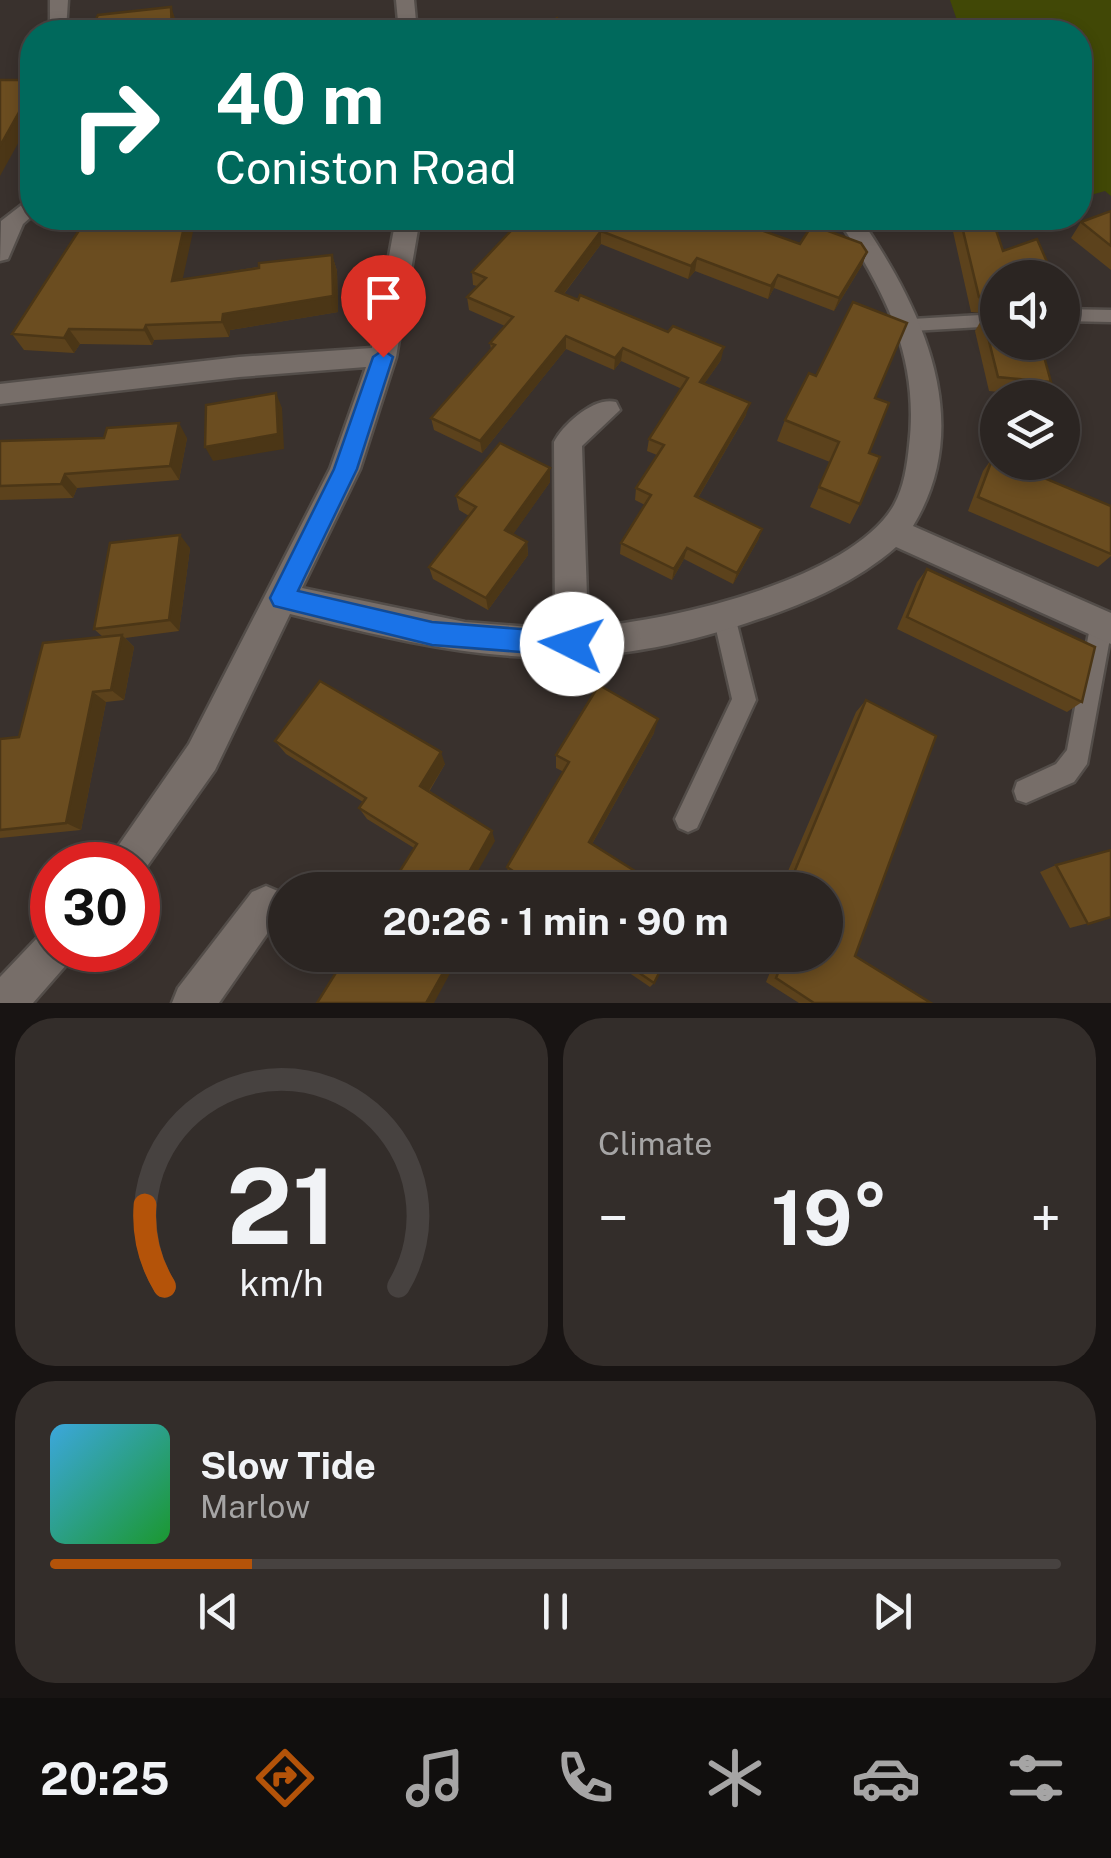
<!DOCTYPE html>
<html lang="en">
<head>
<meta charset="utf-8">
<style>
  body { margin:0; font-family:"Public Sans",sans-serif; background:#332d2a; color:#f1f3f6; height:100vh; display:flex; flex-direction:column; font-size:38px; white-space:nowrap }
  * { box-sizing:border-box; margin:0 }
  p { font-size:32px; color:#a6a5a5 }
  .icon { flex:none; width:55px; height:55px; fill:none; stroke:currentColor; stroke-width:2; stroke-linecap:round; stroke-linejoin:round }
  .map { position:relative; height:1003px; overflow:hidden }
  .drawer { display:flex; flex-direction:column; gap:15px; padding:15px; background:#181413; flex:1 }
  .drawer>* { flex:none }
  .guide { position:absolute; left:20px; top:20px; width:1072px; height:210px; border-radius:40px; box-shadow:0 5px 15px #0003,0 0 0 2px #474240; background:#00695c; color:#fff; overflow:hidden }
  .controls { position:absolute; left:980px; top:260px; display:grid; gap:20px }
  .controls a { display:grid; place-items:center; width:100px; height:100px; border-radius:50%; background:#2b2522; box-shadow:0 5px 15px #0003,0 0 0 2px #474240; font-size:50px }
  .speed { position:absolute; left:30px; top:842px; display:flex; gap:20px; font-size:50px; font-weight:700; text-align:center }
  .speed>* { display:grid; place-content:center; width:130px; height:130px; border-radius:50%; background:#2b2522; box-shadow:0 5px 15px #0003,0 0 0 2px #474240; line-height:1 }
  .speed .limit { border:15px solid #d22; background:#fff; color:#111 }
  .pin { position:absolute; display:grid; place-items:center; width:85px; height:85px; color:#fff; margin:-102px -42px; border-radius:50% 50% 50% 0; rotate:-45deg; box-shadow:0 0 10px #0007 }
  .pin .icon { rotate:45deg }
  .me { position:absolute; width:110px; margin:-55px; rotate:274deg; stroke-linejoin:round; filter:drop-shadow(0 0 8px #0008) }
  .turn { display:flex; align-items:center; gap:35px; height:210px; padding:0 30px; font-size:45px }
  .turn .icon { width:130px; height:130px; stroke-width:2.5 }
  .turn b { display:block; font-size:70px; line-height:85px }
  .big { font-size:75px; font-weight:700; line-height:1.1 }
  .drawer .tile { flex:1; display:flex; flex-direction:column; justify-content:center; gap:15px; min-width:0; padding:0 35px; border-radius:40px; background:#332d2a }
  .drawer .dial { align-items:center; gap:0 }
  .dial svg { height:260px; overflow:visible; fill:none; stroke:#474240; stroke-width:7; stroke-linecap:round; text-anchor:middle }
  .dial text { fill:#f1f3f6; stroke:none }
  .song { display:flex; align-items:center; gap:30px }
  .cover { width:120px; height:120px; border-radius:15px; background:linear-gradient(135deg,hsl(200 70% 55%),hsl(130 70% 35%)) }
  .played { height:10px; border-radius:5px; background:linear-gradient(90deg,#b45309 20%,#474240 20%) }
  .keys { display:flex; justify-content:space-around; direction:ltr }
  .heat { display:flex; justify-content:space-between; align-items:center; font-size:55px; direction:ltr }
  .drawer .tiles { flex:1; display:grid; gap:15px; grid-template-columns:1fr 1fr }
  .tile:last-child { grid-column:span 2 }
  .trip { position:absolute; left:268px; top:872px; width:575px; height:100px; border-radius:50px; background:#2b2522; box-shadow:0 5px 15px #0003,0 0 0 2px #474240; font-weight:700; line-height:100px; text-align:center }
  .dock { display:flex; height:160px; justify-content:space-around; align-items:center; background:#110f0e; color:#a6a5a5 }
  .dock .icon { width:70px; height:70px }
  .dock .selected { color:#b45309 }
  .dock b { font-size:45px; color:#f1f3f6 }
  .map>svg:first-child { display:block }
</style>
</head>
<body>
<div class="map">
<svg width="1111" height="1003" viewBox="0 0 1111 1003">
  <rect width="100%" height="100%" fill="#39312d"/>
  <path fill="#414806" d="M950,0H1111V196L1105,191L1080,198V32H961Z"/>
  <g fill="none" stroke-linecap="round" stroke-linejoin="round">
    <g stroke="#534d49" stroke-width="5">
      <g id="service">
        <path d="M1062,309L1111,310V322L1062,321Z"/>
        <path d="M998,314V326L912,331L903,325L912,319Z"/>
        <path d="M724,606L732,609L735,616L756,700L697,828L688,832L679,828L675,819L732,699L713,616L716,609Z"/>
        <path d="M1101,617L1109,620L1111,633L1087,764L1074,782L1026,803L1017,800L1014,791L1017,782L1056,764L1067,750L1090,627L1093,620Z"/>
      </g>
    </g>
    <g stroke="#534d49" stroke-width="5">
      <g id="minor">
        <path d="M50,0H68L66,31L50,27Z"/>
        <path d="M396,0H414L417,32H399Z"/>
        <path d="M32,197V216L23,224L8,259L0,261L1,221Z"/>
        <path d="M396,218H420L396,357L360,469L302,588L465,622L555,629L554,442C563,424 595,396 616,402L620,410L582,446L588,627C669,621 851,580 894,505C904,487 907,465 909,446C920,357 884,290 837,218H860C921,307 977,421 913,526L1111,613V644L896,547C854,584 800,606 747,623C571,681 464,657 290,614L215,770L138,879V865H105L189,744L330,469L366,367L239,377L0,404V384L239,357L372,348Z"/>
        <path d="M266,886L280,892L285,908L219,1003H172L178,988L252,892Z"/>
        <path d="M52,930V950H73L67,964L33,1003H0V977L39,936Z"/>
      </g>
    </g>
    <use href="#service" fill="#776e69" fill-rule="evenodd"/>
    <use href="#minor" fill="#776e69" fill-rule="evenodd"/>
  </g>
  <g fill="#5c421c">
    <path d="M1111,211V270L1071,238L1081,222Z"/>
    <path d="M516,218H727L800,244L867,252L862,265L834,311L774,288L768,299L695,271L688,279L601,244L564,294L721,360L704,384L746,415L698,498L762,529L758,540L733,584L684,559L672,580L620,554L621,543L645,505L635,500L636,488L657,455L647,451L649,439L682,389L621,361L614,370L566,349L482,453L434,430L431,418L491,350L490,343L505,326L469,310L467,297L477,286L473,285L472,272L521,220Z"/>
    <path d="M950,218H992L1003,251L998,278V314L971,312Z"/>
    <path d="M332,255L337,271L338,312L230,330L229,337L154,340L152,345L80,344L74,353L24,350L12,334L183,279Z"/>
    <path d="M983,317L1051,382L1041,396L989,391L975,331Z"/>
    <path d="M875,398L869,453L860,504L850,524L810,507L830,462L777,441L785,420Z"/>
    <path d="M187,438L179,480L77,488L73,498L0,500V441Z"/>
    <path d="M993,457L1111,506V556L1098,567L968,511L983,471Z"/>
    <path d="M550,468V482L513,534L527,542L528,555L488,610L433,579L429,567L469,516L459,510L456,496Z"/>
    <path d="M190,548L179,631L125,638L134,647L124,700L106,702L81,830L0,838V739L19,737L103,637L94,629Z"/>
    <path d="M927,569L1082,702L1067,712L897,629L917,582Z"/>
    <path d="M866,700L855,956L931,1003H799L766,982L777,955H825V890H780L856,712Z"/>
    <path d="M654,733L592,844L665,890H531L509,875L507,867L564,772L556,768V755Z"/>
    <path d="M275,741L445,764L429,792L495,841L414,848L367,819L359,808L363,802L286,754Z"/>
    <path d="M1056,865L1111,917L1070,928L1040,872Z"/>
    <path d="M603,955H668L654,983L650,987Z"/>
  </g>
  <g fill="#4b3616">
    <path d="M171,7L176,21V32H172Z"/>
    <path d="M32,89V118L0,176V146Z"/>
    <path d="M186,218H196L179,296L172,281Z"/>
    <path d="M601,231V244L556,304V291Z"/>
    <path d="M867,252L862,265L834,311L839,298Z"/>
    <path d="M332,255L337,271L338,312L230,330L229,337L222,322L223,314Z"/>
    <path d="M697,258L695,271L688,279L691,266Z"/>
    <path d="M778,275L774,288L768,299L771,286Z"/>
    <path d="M146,325L154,340L152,345L144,330Z"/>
    <path d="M69,329L80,344L74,353L64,338Z"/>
    <path d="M566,336V349L482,453L480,441Z"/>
    <path d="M724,347L721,360L697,394L700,382Z"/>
    <path d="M623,348L621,361L614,370L615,358Z"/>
    <path d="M276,393L282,408L284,449L213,461L205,447Z"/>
    <path d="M750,403L746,415L692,508L695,496Z"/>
    <path d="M179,423L187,438L179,480L170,466Z"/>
    <path d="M550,468V482L507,543L505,530Z"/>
    <path d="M65,474L77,488L73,498L61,484Z"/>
    <path d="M762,529L758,540L733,584L737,573Z"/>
    <path d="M180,535L190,548L179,631L169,620Z"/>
    <path d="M527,542L528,555L488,610L486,598Z"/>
    <path d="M687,548L684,559L672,580L674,569Z"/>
    <path d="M122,635L134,647L124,700L111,690Z"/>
    <path d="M93,692L106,702L81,830L66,823Z"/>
    <path d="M658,719L654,733L588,851L589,842Z"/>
    <path d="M441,752L445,764L425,797L420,786Z"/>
    <path d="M492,831L495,841L467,890H459Z"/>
    <path d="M453,955H460L434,1003H426Z"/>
  </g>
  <g fill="#6b4d20" stroke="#4b3616" stroke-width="2.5">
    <path d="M171,7L172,32H96L95,21L98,15Z"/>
    <path d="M557,18L569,32H540Z"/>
    <path d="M0,80H32V89L0,146Z"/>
    <path d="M1111,211V246L1081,222Z"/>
    <path d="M87,218H186L172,281L259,268V263L332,255L333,296L223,314L222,322L146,325L144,330L69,329L64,338L12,334Z"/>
    <path d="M523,218H727L800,244L812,225L861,243L867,252L839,298L778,275L771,286L697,258L691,266L601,231L556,291L578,300L580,295L668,332L673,326L724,347L700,382L750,403L695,496L762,529L737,573L687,548L674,569L621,543L651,495L636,488L664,445L649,439L688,378L623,348L615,358L566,336L480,441L431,418L495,345L490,343L513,317L467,297L486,278L472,272Z"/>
    <path d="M960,218H992L1003,251L1037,239L1054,278H998V299L979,297Z"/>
    <path d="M853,302L907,323L875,398L889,403L869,453L880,457L860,504L819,487L839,442L785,420L809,373L816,376Z"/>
    <path d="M998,315V342H1040L1051,382L998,377L983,317Z"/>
    <path d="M276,393L278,434L205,447L206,405Z"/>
    <path d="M179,423L170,466L65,474L61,484L0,486V441L104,438L107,428Z"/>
    <path d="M500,443L550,468L505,530L527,542L486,598L429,567L476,507L456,496Z"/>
    <path d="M993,457L998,459V462H1006L1111,506V554L978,497Z"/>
    <path d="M180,535L169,620L94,629L110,543Z"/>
    <path d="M927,569L1095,647L1082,702L907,617Z"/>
    <path d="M122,635L111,690L93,692L66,823L0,830V739L19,737L43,643Z"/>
    <path d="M320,681L441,752L420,786L492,831L459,890H388L417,844L359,808L366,798L275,741Z"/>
    <path d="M599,685L658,719L589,842L665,890H542L507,867L569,762L556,755Z"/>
    <path d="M866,700L936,736L855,956L931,1003H814L776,978L785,955H825V890H792L788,887Z"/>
    <path d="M1111,850V917L1088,924L1056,865Z"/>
    <path d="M347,955H453L426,1003H317Z"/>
    <path d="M613,955H668L654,983Z"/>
  </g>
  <path fill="#1a73e8" stroke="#114b97" stroke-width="2.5" d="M383,350L393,357L357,469L298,591L432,622L572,633L580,636L584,644L580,653L572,656L432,645L274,606L270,598L334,469L373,357Z"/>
</svg>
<div class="controls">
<a><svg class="icon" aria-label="sound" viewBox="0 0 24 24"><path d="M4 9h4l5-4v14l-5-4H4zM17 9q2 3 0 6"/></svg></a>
<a><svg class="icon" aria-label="layers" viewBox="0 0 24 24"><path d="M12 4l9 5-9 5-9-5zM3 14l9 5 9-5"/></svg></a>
</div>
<div class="speed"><div class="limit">30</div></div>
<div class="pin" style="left:383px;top:357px;background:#d93025"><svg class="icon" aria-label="arrive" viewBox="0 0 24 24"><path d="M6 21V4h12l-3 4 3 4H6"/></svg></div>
<svg class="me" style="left:572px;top:644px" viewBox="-20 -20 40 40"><circle r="19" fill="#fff"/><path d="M0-13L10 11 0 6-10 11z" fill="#1a73e8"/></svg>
<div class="trip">20:26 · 1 min · 90 m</div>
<div class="guide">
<div class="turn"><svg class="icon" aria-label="right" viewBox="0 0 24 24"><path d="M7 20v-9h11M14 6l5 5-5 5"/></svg><div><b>40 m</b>Coniston Road</div></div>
</div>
</div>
<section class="drawer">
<div class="tiles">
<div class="tile dial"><svg viewBox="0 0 100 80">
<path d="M14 69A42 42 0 1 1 86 69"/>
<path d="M14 69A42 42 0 0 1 8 44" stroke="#b45309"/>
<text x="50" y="56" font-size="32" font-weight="700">21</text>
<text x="50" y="72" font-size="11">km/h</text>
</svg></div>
<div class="tile"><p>Climate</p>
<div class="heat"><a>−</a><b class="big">19°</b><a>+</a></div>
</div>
<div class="tile">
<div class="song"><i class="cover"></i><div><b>Slow Tide</b><p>Marlow</p></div></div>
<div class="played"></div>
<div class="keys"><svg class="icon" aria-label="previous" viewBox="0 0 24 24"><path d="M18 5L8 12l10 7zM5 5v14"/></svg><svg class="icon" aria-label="pause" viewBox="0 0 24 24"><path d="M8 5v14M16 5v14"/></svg><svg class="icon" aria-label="next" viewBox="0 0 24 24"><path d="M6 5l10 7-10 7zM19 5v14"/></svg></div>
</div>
</div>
</section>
<nav class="dock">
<b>20:25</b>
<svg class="icon selected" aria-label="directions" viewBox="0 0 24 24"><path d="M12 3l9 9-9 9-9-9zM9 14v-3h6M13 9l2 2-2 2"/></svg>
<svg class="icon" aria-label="music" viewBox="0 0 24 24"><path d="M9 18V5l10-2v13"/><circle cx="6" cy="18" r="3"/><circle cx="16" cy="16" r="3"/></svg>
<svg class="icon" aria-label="phone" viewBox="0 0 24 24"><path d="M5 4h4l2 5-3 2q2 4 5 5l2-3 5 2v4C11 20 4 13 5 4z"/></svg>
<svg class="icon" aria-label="climate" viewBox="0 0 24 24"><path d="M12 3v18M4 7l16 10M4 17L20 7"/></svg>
<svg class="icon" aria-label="car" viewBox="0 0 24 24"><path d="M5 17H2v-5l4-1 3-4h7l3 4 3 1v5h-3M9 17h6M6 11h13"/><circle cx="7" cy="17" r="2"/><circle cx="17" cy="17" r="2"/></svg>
<svg class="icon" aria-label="filters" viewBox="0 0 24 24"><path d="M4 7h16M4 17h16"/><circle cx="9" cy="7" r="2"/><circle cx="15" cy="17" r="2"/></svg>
</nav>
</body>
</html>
